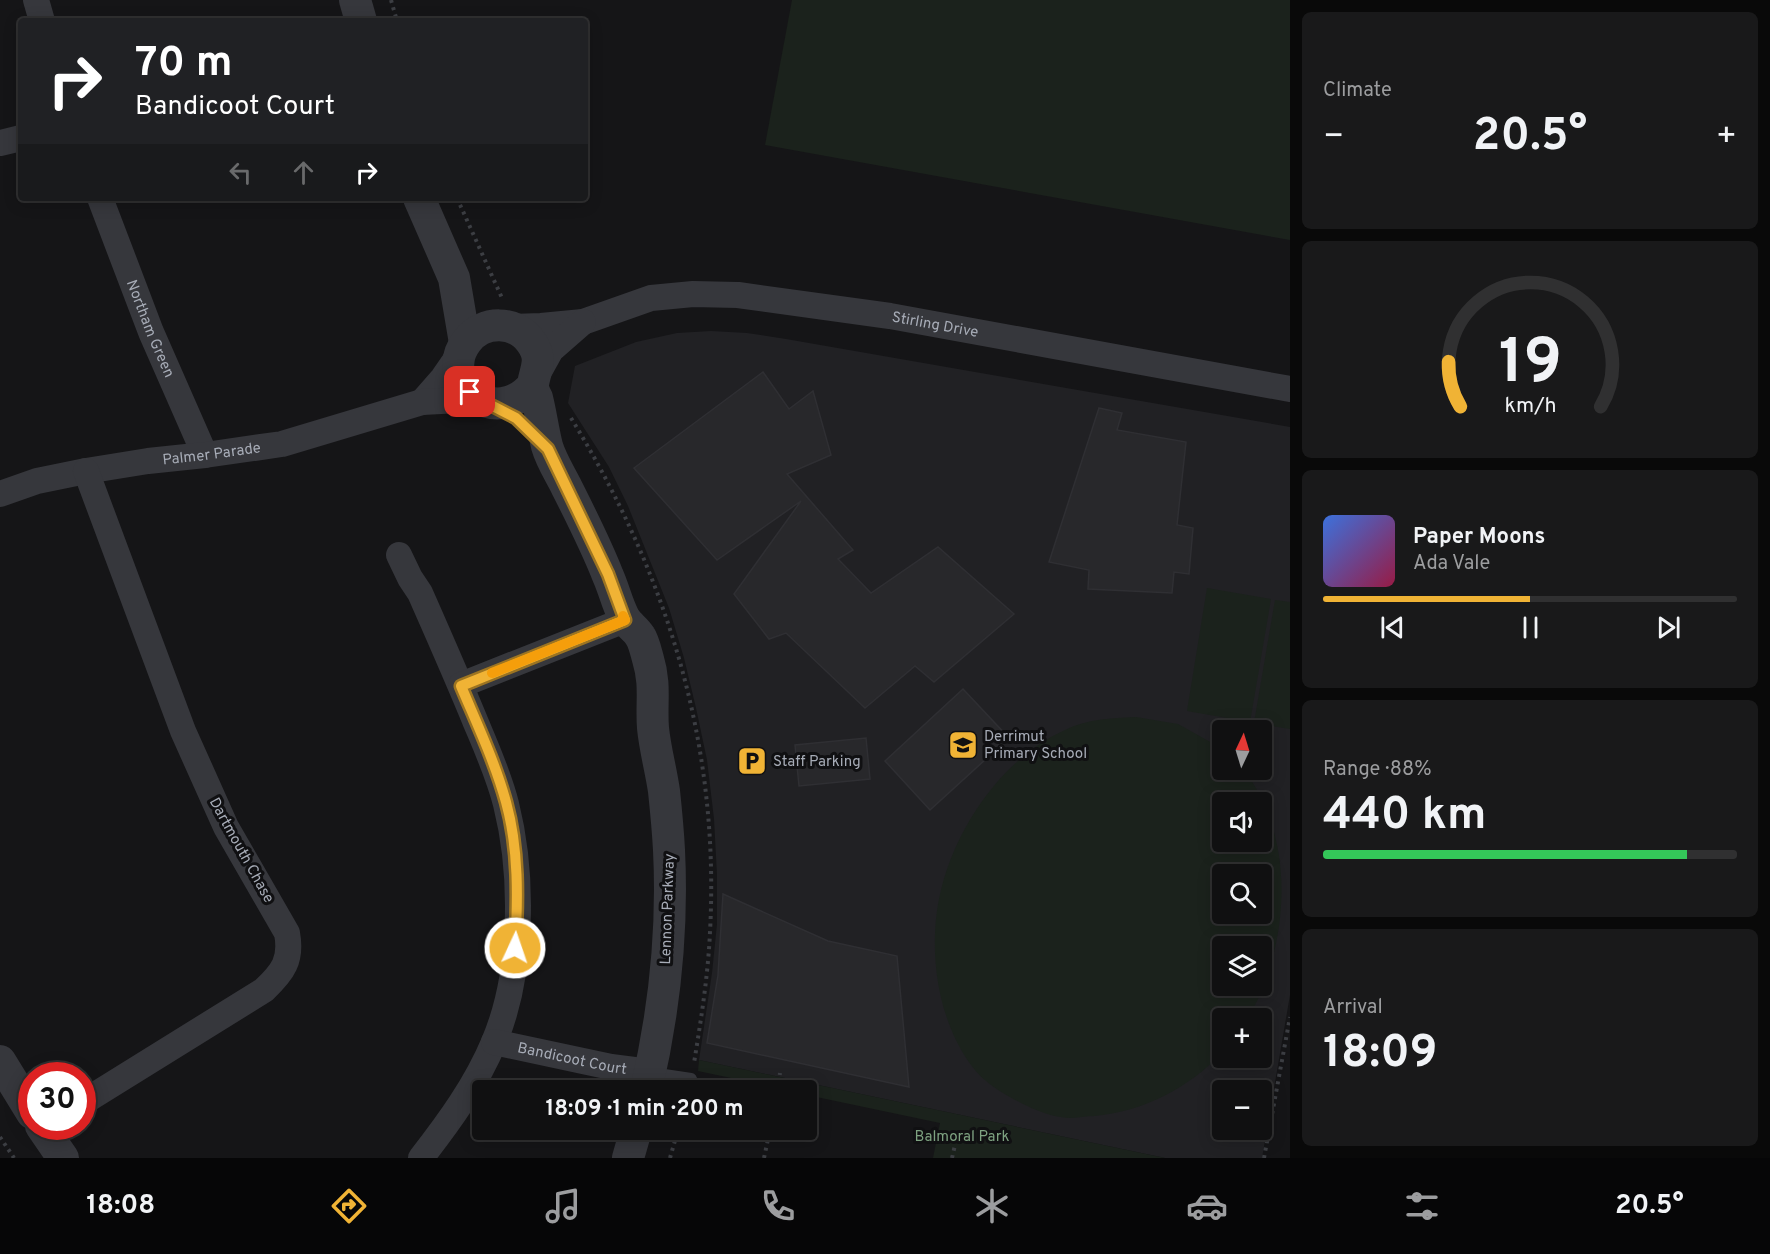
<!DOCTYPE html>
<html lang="en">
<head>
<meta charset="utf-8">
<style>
  body { margin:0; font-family:Overpass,sans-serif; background:#19191a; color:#f1f3f6; height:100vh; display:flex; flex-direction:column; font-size:22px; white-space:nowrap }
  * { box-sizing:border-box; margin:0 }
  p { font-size:20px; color:#9c9d9f }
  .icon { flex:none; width:33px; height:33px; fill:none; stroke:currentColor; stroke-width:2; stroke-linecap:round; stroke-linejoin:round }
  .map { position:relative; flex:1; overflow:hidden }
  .panel { display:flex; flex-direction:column; gap:12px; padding:12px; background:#090909; width:480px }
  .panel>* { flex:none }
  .banner { position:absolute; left:18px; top:18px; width:570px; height:183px; border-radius:6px; box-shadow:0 3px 15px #0003,0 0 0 2px #303031; background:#202124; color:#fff; overflow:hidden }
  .needle { width:39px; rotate:4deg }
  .fabs { position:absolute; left:1212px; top:720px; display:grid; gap:12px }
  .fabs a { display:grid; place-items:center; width:60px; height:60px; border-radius:6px; background:#101011; box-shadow:0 3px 15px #0003,0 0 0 2px #303031; font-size:30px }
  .speed { position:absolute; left:18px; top:1062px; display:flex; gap:12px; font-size:30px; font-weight:700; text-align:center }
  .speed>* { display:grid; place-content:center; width:78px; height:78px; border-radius:50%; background:#101011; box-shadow:0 3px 15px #0003,0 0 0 2px #303031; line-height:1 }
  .speed .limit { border:9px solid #d22; background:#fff; color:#111 }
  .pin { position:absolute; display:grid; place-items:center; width:51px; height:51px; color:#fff; margin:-26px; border-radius:12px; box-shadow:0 3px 9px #0006 }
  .me { position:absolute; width:66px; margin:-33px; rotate:3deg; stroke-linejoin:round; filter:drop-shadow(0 0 4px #0008) }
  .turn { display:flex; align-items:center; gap:21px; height:126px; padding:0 18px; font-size:27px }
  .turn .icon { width:78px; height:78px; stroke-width:2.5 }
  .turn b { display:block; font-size:42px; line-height:51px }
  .lanes { display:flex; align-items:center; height:57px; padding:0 18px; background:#0003; justify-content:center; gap:30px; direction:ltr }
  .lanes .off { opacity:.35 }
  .big { font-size:45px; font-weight:700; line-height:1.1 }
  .panel .card { flex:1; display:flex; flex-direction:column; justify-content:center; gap:9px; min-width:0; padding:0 21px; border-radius:9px; background:#19191a }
  .panel .dial { align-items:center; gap:0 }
  .dial svg { height:156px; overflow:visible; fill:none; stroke:#303031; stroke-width:7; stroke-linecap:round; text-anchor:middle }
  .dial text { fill:#f1f3f6; stroke:none }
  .song { display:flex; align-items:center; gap:18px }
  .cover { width:72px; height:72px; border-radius:9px; background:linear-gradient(135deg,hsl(220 70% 55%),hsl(340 70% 35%)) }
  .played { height:6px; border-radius:3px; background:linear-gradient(90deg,#f0b335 50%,#303031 50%) }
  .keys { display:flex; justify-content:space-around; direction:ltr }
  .heat { display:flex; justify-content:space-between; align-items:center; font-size:33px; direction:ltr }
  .charge { height:9px; border-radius:4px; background:linear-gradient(90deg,#34c759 88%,#303031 0) }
  .trip { position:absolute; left:472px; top:1080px; width:345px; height:60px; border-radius:6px; background:#101011; box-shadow:0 3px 15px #0003,0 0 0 2px #303031; font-weight:700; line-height:60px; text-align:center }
  .menu { display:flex; height:96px; justify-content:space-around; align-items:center; background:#060607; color:#9c9d9f }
  .menu .icon { width:42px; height:42px }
  .menu .on { color:#f0b335 }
  .menu b { font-size:27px; color:#f1f3f6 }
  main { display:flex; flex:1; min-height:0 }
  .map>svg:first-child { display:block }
</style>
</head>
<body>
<main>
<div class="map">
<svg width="1290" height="1158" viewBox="0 0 1290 1158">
  <rect width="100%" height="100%" fill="#151517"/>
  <path fill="#212124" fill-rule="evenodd" d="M711,331L747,333L786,339L1290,427V995L1262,1158H1165L699,1060L712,973L717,924V875L714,819L707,760L696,708L684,658L669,608L628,506L609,467L568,403L575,366L636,342L677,333ZM1222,730H1262V770H1222ZM1222,802H1262V842H1222ZM1222,874H1262V914H1222ZM1222,946H1262V986H1222ZM1222,1018H1262V1058H1222ZM1222,1090H1262V1130H1222Z"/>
  <g fill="#1b221c" fill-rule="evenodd">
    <path d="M792,0H1290V240L765,145Z"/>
    <path d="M1207,588L1271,599L1250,722L1187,711Z"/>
    <path d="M1275,600L1290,602V729L1254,723Z"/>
    <path d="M1136,717L1178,724L1221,748L1222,770H1244C1290,832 1290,914 1264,986C1260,997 1253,1008 1247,1018H1222V1053C1188,1088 1145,1111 1095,1116C1087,1116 1077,1118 1068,1118C1052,1117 1035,1110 1021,1103C1002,1093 983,1082 971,1065C935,1016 927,942 942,886C959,822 1005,757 1065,730C1087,719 1112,718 1136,717ZM1222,802H1262V842H1222ZM1222,874H1262V914H1222ZM1222,946H1262V986H1222Z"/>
    <path d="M699,1060L1165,1158H933L940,1123L807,1095V1090H788L698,1071Z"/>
  </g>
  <g fill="#28282b" stroke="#2f2f33" stroke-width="1.5">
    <path d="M763,372L789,409L813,391L831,455L787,474L853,550L838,559L871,593L938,547L1014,614L934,682L915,666L865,708L786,633L769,639L734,594L801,501L717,560L634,468Z"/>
    <path d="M1099,408L1122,413L1117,430L1186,442L1177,525L1193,528L1189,574L1174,572L1172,593L1088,589L1089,570L1049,562Z"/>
    <path d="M963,689L1009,738L930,810L885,761Z"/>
    <path d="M866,738L870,779L799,786L795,745Z"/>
    <path d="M723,894L828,941L897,956L909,1087L707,1043L718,975Z"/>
  </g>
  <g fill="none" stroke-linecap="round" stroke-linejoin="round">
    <g stroke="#3c3e43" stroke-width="4" stroke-dasharray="3 4.5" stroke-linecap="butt">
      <path d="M391,0L397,21"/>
      <path d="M457,198L502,298"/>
      <path d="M571,418C668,576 720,746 710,932C708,976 701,1020 694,1063"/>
      <path d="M778,1090L780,1073"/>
      <path d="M0,1137L14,1158"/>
      <path d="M670,1158L678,1130"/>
      <path d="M764,1158L770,1130"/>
      <path d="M952,1158L955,1145"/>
      <path d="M1264,1158L1290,1017"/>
    </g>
    <path stroke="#36373c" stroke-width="12" d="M651,1073L691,1079"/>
    <g stroke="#36373c" stroke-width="26">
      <path d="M36,0L42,21"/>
      <path d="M0,143L21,138"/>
      <path id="s1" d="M100,198L151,332L205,455"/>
      <path id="s2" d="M512,327L541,326L583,322L651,298L693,294L738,295L890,316L1290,389"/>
      <path d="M536,377L551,350L583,322"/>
      <path d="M422,402L443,378L461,352"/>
      <path id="s3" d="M0,494L37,481L86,471L148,461L205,455L282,444L422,402L479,399"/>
      <path d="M399,555L410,578L420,593C439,636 458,679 476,723C487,749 499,776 506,804C524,876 523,974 494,1042C476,1085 449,1122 421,1158"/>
      <path d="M461,685L625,620"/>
      <path id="s4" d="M494,1042L611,1067L650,1072"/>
      <path d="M82,1103L264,990C283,972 292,960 287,933L226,827L183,731L86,471"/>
    </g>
    <g stroke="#36373c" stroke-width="32">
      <path d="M355,0L361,21"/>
      <path d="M419,198L454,278L465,343"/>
      <path d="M533,385C494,431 436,381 467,341C483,320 516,320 531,342C543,359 536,367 533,384C532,388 535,394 537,398C541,414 543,430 547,446C551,460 560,474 566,486C581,516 596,545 608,576C614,589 617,604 624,617C628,625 636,629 640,636C644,642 646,652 648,659C656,685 651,703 653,728C655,749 661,770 664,791C666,810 668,831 669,850C673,930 664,1013 646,1090"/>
      <path d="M0,1061L32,1113"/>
      <path d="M41,1126L63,1158"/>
      <path d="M628,1158L636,1130"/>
    </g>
  </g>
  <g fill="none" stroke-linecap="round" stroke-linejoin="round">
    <g stroke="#9c7422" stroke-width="15">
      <path id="route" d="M470,392L479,399L516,418L548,449L608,574L625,620L461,686C477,724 495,762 506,802C519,849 518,900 515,948"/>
    </g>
    <use href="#route" stroke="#f0b335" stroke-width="10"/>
    <path stroke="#f59e0b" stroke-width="10" d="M492,673L625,620L623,616"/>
  </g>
  <defs>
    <g id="school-square" transform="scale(1.5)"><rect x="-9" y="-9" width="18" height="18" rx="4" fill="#f0b335" stroke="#101012"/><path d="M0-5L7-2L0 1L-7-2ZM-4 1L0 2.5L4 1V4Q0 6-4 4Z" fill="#111"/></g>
    <g id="parking-square" transform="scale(1.5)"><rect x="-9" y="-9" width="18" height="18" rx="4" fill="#f0b335" stroke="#101012"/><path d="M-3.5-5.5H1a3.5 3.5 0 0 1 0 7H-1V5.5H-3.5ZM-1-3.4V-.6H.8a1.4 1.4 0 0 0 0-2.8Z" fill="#111"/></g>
  </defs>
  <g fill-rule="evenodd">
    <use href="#school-square" x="963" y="745"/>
    <use href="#parking-square" x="752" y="761"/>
  </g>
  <g text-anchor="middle" stroke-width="6" stroke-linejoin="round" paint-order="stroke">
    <g font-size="15" fill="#a7acb7" stroke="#101012">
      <text dy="5" stroke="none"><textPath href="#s2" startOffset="430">Stirling Drive</textPath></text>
      <text dy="5" stroke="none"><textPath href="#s1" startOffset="140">Northam Green</textPath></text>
      <text dy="5" stroke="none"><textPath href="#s3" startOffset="216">Palmer Parade</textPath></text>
      <text transform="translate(242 850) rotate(61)" y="5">Dartmouth Chase</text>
      <text transform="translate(667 909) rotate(-88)" y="5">Lennon Parkway</text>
      <text dy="5" stroke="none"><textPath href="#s4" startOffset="80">Bandicoot Court</textPath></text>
    </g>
    <g font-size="15" fill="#a7acb7" stroke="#101012" text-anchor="start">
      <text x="984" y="741">Derrimut<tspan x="984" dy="17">Primary School</tspan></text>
      <text x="773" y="766">Staff Parking</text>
    </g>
    <g font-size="15" fill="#7ea281" stroke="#101012">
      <text x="962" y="1141">Balmoral Park</text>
    </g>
  </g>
</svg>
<div class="fabs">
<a><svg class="needle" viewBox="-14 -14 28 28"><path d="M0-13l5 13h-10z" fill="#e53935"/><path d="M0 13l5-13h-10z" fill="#9c9d9f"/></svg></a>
<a><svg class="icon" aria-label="sound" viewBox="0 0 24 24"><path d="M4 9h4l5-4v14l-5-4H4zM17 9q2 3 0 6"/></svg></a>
<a><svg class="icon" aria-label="search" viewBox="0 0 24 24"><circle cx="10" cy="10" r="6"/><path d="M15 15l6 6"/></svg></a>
<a><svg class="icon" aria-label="layers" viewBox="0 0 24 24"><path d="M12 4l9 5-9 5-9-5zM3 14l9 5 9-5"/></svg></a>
<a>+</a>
<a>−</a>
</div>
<div class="speed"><div class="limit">30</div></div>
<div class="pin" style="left:470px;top:392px;background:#d93025"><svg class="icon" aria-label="arrive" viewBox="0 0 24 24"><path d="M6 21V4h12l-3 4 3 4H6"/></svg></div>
<svg class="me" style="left:515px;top:948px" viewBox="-20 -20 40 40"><circle r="17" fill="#f0b335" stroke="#fff" stroke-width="3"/><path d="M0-11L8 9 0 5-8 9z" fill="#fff"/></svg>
<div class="trip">18:09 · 1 min · 200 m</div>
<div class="banner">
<div class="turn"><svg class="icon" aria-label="right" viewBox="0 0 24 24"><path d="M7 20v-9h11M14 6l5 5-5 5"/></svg><div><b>70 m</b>Bandicoot Court</div></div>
<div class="lanes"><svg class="icon off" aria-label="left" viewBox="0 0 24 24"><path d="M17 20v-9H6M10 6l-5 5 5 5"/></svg><svg class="icon off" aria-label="ahead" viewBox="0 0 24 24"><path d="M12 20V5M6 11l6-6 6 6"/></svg><svg class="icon" aria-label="right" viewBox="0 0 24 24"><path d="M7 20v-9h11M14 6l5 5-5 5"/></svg></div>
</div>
</div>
<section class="panel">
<div class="card"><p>Climate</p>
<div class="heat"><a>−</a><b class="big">20.5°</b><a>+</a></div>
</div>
<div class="card dial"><svg viewBox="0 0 100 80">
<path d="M14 69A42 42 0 1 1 86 69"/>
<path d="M14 69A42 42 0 0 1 8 46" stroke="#f0b335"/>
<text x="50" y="56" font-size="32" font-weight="700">19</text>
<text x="50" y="72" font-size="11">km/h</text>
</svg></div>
<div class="card">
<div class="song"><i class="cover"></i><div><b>Paper Moons</b><p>Ada Vale</p></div></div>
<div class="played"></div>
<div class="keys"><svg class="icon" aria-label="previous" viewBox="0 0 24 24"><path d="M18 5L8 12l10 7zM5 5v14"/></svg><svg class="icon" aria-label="pause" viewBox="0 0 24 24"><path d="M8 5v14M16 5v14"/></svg><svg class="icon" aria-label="next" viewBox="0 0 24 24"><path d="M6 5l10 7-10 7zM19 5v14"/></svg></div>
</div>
<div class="card"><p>Range · 88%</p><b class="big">440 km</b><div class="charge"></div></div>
<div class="card"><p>Arrival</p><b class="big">18:09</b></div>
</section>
</main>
<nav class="menu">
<b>18:08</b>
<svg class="icon on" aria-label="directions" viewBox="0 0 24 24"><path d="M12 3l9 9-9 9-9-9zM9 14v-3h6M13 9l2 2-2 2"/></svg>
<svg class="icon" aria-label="music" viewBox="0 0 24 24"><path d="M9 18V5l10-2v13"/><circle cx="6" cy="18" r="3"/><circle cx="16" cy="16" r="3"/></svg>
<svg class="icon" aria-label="phone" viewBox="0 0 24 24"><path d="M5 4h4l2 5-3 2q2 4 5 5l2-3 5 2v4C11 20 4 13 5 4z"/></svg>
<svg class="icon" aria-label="climate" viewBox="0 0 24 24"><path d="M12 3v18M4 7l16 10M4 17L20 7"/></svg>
<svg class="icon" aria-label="car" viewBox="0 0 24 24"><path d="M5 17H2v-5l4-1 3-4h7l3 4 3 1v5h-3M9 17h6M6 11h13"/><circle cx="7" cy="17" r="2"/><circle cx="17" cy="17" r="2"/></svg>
<svg class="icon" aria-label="filters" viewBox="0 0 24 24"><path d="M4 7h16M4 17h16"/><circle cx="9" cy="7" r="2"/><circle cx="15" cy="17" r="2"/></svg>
<b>20.5°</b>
</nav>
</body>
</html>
